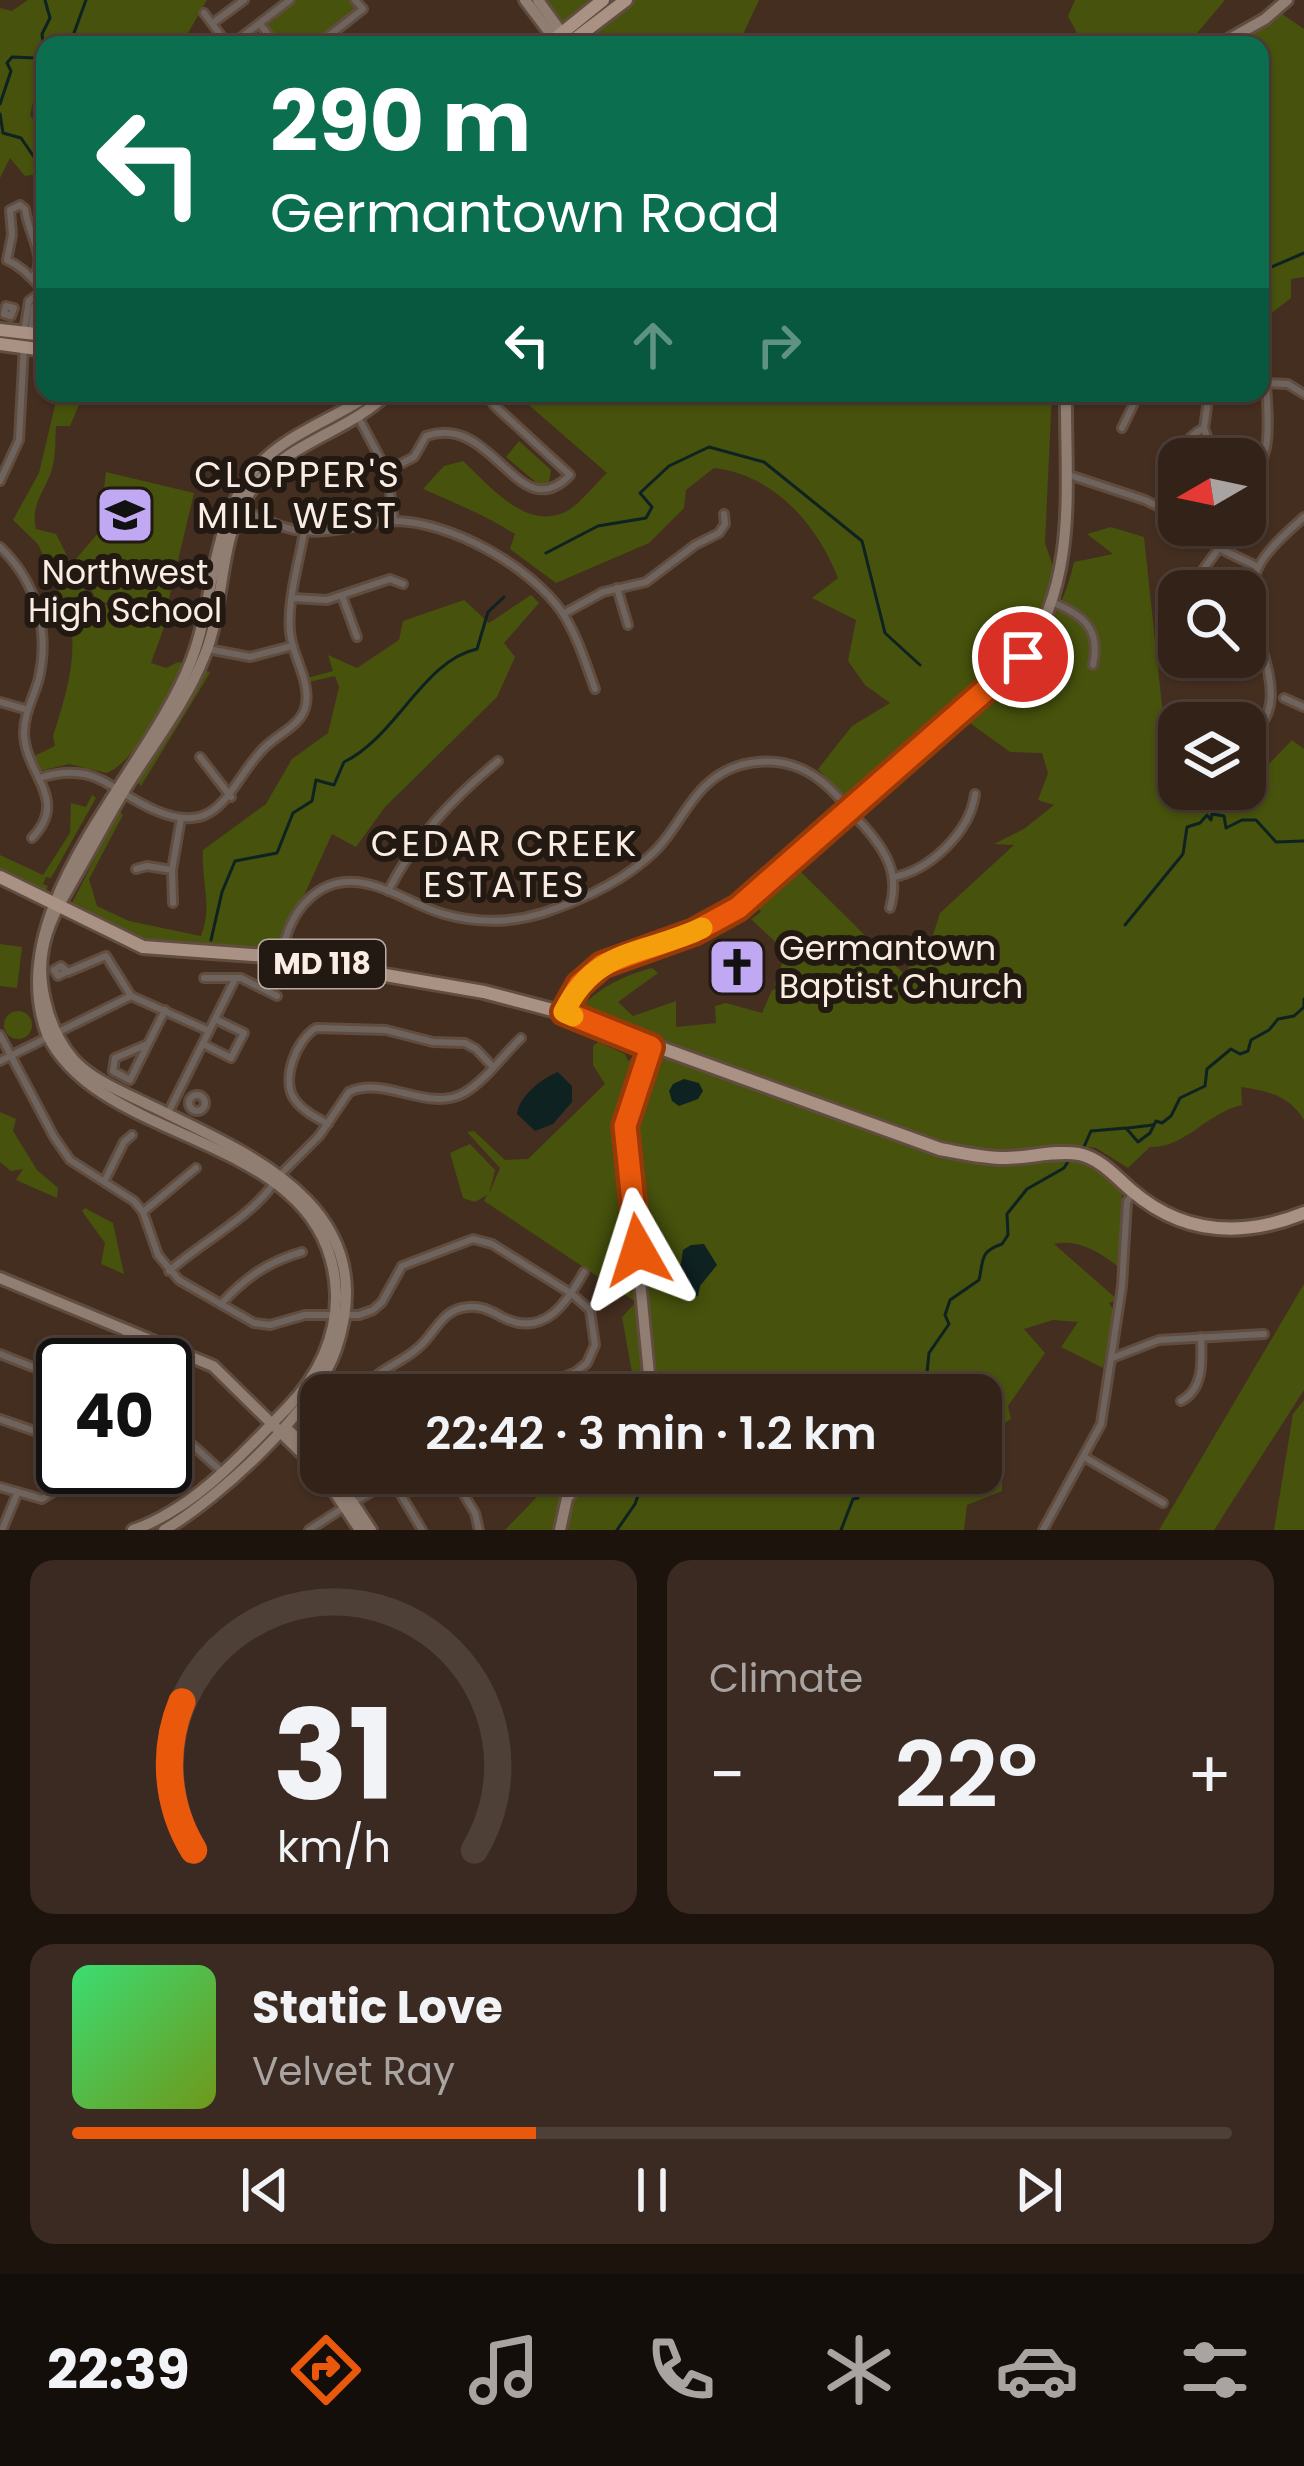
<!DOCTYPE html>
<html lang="en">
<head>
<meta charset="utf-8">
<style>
  body { margin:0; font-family:Poppins,sans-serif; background:#3b2a21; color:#f1f3f6; height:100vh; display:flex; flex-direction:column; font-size:45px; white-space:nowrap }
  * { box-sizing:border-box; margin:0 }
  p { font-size:39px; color:#a9a4a2 }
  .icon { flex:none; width:66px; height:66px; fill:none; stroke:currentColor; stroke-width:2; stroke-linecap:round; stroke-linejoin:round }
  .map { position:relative; height:1530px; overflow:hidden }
  .side { display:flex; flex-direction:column; gap:30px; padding:30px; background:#1c130d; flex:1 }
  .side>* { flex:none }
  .guide { position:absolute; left:36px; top:36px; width:1233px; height:366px; border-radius:24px; box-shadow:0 3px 9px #0004,0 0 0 3px #4e3f37; background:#0b6e4f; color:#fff; overflow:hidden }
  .needle { width:78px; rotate:261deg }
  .fabs { position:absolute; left:1158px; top:438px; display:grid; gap:24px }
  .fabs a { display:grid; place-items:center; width:108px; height:108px; border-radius:24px; background:#332218; box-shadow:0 3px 9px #0004,0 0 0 3px #4e3f37; font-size:60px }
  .speed { position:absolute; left:36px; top:1338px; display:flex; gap:24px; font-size:60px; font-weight:700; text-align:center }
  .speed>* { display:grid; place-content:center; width:156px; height:156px; border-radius:50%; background:#332218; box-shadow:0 3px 9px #0004,0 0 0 3px #4e3f37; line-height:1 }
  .speed .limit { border:6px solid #111; border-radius:18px; background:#fff; color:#111 }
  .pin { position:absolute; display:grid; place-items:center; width:102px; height:102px; color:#fff; margin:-51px; border:6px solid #fff; border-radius:50%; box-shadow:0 3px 12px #0007 }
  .me { position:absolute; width:132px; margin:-66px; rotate:354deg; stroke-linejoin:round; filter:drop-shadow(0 0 9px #0008) }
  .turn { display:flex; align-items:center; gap:42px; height:252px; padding:0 36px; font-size:54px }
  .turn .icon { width:156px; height:156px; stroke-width:2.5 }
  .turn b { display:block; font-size:84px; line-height:102px }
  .lanes { display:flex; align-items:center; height:114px; padding:0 36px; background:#0003; justify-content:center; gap:60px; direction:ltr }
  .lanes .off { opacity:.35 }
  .big { font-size:90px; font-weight:600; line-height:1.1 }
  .side .card { flex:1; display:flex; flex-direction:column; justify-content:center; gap:18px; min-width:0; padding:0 42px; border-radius:24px; background:#3b2a21 }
  .side .dial { align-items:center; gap:0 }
  .dial svg { height:312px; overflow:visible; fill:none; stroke:#4e3f37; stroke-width:7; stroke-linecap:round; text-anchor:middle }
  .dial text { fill:#f1f3f6; stroke:none }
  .song { display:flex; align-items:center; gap:36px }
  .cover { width:144px; height:144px; border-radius:18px; background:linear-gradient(135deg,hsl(140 70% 55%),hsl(80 70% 35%)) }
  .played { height:12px; border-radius:6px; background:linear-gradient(90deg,#ea580c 40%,#4e3f37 40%) }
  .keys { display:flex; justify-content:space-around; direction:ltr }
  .heat { display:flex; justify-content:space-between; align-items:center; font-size:66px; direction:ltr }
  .side .tiles { flex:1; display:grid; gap:30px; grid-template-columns:1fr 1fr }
  .card:last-child { grid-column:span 2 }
  .trip { position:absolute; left:300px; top:1374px; width:702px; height:120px; border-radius:24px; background:#332218; box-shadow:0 3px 9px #0004,0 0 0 3px #4e3f37; font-weight:600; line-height:120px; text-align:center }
  .tab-bar { display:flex; height:192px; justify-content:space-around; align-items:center; background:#140e0a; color:#a9a4a2 }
  .tab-bar .icon { width:84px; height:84px }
  .tab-bar .active { color:#ea580c }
  .tab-bar b { font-size:54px; color:#f1f3f6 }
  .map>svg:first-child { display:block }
</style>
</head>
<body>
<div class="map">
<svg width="1304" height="1530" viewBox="0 0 1304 1530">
  <rect width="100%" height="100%" fill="#442e20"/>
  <g fill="#47520c" fill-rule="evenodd">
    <path d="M28,0H207L181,45H45V97H34L30,115L45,138V173L25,176L10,158L0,178V8L12,11Z"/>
    <path d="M291,0H355L363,9L316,45H276L260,23Z"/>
    <path d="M546,0H593L563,24Z"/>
    <path d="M623,0H759L738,45H566Z"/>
    <path d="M1075,0H1225L1187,45H1095L1080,39L1068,16Z"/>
    <path d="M1282,14L1304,29V277L1291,279V298L1269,315L1267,341L1260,330V45H1236Z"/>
    <path d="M58,393H84L70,426H56C55,440 56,456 52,469C45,492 30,504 36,529L56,534L90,601L167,619L151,663L166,668L178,662L187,664C173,690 134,765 106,773L69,764L36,772L30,758L55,746L53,736C66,695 83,644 64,603L39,611L37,605L62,598L38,544L13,520L39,473Z"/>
    <path d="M515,393H1052L1045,543L1054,569L1040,616L1013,656L850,804L818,769L852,726L890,703L865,685L848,661L856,620L812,598L838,578C817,524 774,475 714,468L686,490L684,508L649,543L556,583L510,549L515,534C485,515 455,503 423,489L444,466L463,461C489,485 524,529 563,513C578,507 594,485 607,473Z"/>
    <path d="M519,441L551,470L549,482L539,485L506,457Z"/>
    <path d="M106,472L194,493L166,611L97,601L75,560L99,532Z"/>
    <path d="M1111,527L1144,537L1163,715L1179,723V789H1245V765H1268L1292,740L1304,749V1120C1289,1095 1267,1091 1241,1087L1242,1105C1206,1113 1186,1148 1150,1147L1128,1168L1096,1148L1075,1146L1069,1154L1097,1165L1122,1188V1270C1104,1254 1078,1238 1054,1244L1118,1300L1109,1303L1115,1312L1103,1368L1061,1347L1078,1322L1053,1320L1024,1329L1045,1353L1008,1406L1011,1419L981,1437V1395H636L622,1317L636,1302L484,1201L487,1195L475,1202L463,1198L450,1153L470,1144L495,1170L489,1194L500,1168L467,1132L474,1131L505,1160L528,1159L605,1084L593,1065V1046L598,1042L625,1054L628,1061L644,1047L641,1036L581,1007C602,986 623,976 652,968L658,973L618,1002L633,1016L676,1001V1027L716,1023L715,1006L726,1003L762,1013L772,990L780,988L777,984L774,986L786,952L751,919L761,912L756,905L800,871L904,974L933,935L940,913L1014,845L994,844L1024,829L1054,805L1038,800L1048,773L1042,753L1010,752L967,721C1015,675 1059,630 1074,562L1113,554L1087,534ZM924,1138L955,1146L1002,1151L1005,1161L923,1148Z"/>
    <path d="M531,595L539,603L504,643L515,657L497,697L385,807L356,847L332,834L302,900L283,927L277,953L128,941L130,932L71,905L119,811L123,815L89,879L97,906L129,921L201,936C213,904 201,884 203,850L266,804L292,759L328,733L339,687L335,676L304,683L303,679L333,671L328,655L357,668L399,640L403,621L464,600L489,623Z"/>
    <path d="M205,669L210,673L141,786L138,782Z"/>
    <path d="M92,795L96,798L51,878L46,877L43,884L48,886L45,893L0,873V855L43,875L70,833L71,803L86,807Z"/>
    <path d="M0,944L22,947L17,988L0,986Z"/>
    <circle cx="18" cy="1025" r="14"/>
    <path d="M0,1112L16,1119L13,1131L37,1170L58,1188L57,1198L16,1180L23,1169L11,1171L0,1162Z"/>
    <path d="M85,1208L113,1223L124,1274L101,1264L105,1243L82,1211Z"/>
    <path d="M1304,1284V1390L1214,1530H1159Z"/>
    <path d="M1304,1400V1530H1274L1293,1414Z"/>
    <path d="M307,1409L321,1426V1467L293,1434V1426Z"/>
    <path d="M981,1446C994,1458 1004,1474 1002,1491L967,1505L964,1530H505L560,1473H981Z"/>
  </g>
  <g fill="#0f2222">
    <path d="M558,1072L572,1086V1102L553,1124L535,1131L517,1114C519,1096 541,1079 558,1072Z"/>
    <path d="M684,1079L699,1083L703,1091L698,1099L679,1106L672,1101L669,1091L673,1084Z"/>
    <path d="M704,1244L717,1265L700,1286L698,1296L687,1299L681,1283L670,1280V1272L681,1264L683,1250L691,1245Z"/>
  </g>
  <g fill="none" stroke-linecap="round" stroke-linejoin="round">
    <g stroke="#0f2222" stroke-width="3">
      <path d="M75,45L74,33L86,0"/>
      <path d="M0,104L11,71L7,63L12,57L36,58L44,51L42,34L50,18L45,0"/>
      <path d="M0,114L3,133L21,138L43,170"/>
      <path d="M1260,272L1304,253"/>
      <path d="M546,553L598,526L646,518L652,507L640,493L669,466L709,447L764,462L862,541L885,633L920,665"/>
      <path d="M1125,925L1183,854L1187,827L1200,823L1207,815L1211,820L1212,814L1224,816L1226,828L1242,820H1256L1276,842L1304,841"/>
      <path d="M211,940L222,892L235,861L277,853L293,813L312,801L316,780L334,785L344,762C396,737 424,660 477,649L488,612L504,597"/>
      <path d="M1128,1128L1153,1125"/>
      <path d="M1083,1149L1091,1131L1126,1128L1138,1142L1150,1133L1156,1121L1162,1123L1171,1116L1180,1098L1205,1086L1207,1069L1231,1049L1240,1054L1248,1051L1251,1040L1269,1030L1278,1019L1294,1016L1304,1007V999"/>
      <path d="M913,1395L917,1390L914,1380L927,1373L929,1353L949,1324L945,1315L950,1300L979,1280C984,1259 979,1252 1002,1244L1008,1235L1007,1214L1027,1189L1064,1168L1069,1160"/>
      <path d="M617,1530L635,1504L646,1473"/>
      <path d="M841,1530L853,1499L858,1498L859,1483L865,1480L863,1473"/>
    </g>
    <g stroke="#614d3f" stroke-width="12">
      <g id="street">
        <path d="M204,13L228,45"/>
        <path d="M213,23L244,0"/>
        <path d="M260,24L276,45"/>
        <path d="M231,45L290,0"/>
        <path d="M317,45L363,9L355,0"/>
        <path d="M32,278C49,261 28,234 25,209L20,205L10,210L12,235L7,260C23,267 31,278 43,290"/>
        <path d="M6,306L14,308L11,316L4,314Z"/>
        <path d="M24,332L29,301L45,289"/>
        <path d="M31,334L34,308L43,290"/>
        <path d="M1260,383L1288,384L1304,394"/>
        <path d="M357,415L387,471L394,520"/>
        <path d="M1122,428L1139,393"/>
        <path d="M1194,459L1207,437L1204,428L1209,393"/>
        <path d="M387,471L414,457L426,436C494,412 518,529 570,475L495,406L486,393"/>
        <path d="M1179,472L1174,468C1175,452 1190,435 1204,428"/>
        <path d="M1069,475L1145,500L1179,517"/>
        <path d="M0,481L19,440L24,345"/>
        <path d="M1245,491C1274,453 1268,428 1266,382"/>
        <path d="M240,508C259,517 280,528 301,531C332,535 363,522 394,521C450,521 530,566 562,612C577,635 586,664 595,689"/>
        <path d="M1190,525L1219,548L1258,567"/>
        <path d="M0,547C36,581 50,630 39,678C34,697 24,713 24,733C25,775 70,799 32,838"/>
        <path d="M617,588L628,625"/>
        <path d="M1189,589L1219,548"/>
        <path d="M342,596L357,637"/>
        <path d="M293,598L327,600L390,579L403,584"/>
        <path d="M1054,603C1083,615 1101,629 1093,665"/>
        <path d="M563,614L603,592L646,582L695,545L719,533L725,524L724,514"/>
        <path d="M1245,640L1261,631"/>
        <path d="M208,649L250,657L292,646"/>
        <path d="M1284,698L1304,707"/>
        <path d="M0,702L28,710"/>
        <path d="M1248,738C1304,696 1237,633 1256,573C1263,552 1288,532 1304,517"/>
        <path d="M200,757L231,797"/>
        <path d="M39,778C98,760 108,791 157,811C221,838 229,784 263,749C277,734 303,725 306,704C310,679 292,656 290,632C287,600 299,563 304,532"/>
        <path d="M136,869L147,866L172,870"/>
        <path d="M894,877C930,870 970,832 975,794"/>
        <path d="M388,891C417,836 451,800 498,761"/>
        <path d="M173,903L172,870L181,818"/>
        <path d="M282,954C289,911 319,872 368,884C395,890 418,907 444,914C476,923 511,923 543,913C582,900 624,881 654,852C674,833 684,807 704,787C735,756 785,753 820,780C837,792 849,811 864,826C886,851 900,874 890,908"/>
        <path d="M64,973L58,976L54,970L61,966L68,972L106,956L131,996"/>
        <path d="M204,978H241L277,996"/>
        <path d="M0,1035L54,1137L70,1160L134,1201L143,1212L158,1255L179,1280L254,1323L270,1325L305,1315H359L373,1310L382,1302L402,1266L473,1239L492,1244L572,1294L590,1310L595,1345L587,1363L576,1372L559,1379H485L457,1395"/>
        <path d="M148,1044L115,1058L113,1071L130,1080L165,1010"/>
        <path d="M203,1044L231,1058L244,1033L215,1019"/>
        <path d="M0,1061L131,996L209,1031"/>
        <circle cx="197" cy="1103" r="8"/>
        <path d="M167,1115L235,979"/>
        <path d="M328,1124C317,1118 303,1111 295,1100C280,1080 297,1039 316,1028L386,1030L433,1042L465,1043L476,1049L492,1066"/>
        <path d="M280,1175L319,1136L349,1092C385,1075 428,1113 464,1093C485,1081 503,1055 521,1038"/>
        <path d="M105,1180L124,1142L132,1135"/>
        <path d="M143,1212L196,1168"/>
        <path d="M169,1271C202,1242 246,1220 272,1186"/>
        <path d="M221,1304C245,1278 267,1262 302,1252"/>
        <path d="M0,1354L63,1379"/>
        <path d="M1112,1358L1159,1340L1264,1334"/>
        <path d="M113,1365L127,1330"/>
        <path d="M359,1395C372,1371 399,1365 418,1348C436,1333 441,1309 468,1307C482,1305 492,1312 504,1318C544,1337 566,1304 584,1272"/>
        <path d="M1181,1401C1204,1389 1202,1361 1201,1337"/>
        <path d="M0,1419L63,1441"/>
        <path d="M165,1420L221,1471"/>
        <path d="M1086,1458L1163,1503"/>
        <path d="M388,1473L422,1530"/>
        <path d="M451,1473L475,1513L479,1530"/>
        <path d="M0,1487L42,1499L55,1491L65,1467"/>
        <path d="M354,1502L392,1480"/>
        <path d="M2,1530L17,1494"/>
        <path d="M309,1530L346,1506"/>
        <path d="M1043,1530L1101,1424L1122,1286L1127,1202L1133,1192"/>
      </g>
    </g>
    <g stroke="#614d3f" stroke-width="16">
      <g id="secondary">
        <path d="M525,0L559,45"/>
        <path d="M538,0L569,43"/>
        <path d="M1219,45L1265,19L1287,0"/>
        <path d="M564,1013L579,985L601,965L694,932L738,908L1023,657C1079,580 1065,483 1066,393"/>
        <path d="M651,1047L625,1125L651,1395"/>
        <path d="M0,1278L213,1366L321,1472"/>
        <path d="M288,1430L321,1460"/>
        <path d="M322,1473L360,1530"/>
        <path d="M333,1473L371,1530"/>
        <path d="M133,1530C194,1509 244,1453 288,1407C318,1376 337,1337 336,1294C331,1131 102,1150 47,1034C0,906 148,773 191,661C215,599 210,528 252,473C281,435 334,420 372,393"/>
        <path d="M164,1530C218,1499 316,1409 336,1349C384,1208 252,1155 151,1106C125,1093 93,1081 73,1059C62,1046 53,1028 48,1012C42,992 39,969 43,949C48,919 66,894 80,868C97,839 112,809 130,781C156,740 186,702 204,657C226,605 217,540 250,492C285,442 346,434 388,393"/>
        <path d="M560,1530L567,1498L588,1473"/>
      </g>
    </g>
    <g stroke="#614d3f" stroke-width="18">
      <g id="primary">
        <path d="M547,45L603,0"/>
        <path d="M567,45L626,0"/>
        <path d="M0,330L45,335"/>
        <path d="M0,344L45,350"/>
        <path d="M0,877L143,947L281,957L484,992L564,1013L940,1149C962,1153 983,1158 1005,1158C1029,1158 1055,1150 1079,1154C1101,1159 1115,1176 1131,1190C1183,1235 1242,1238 1304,1213"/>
      </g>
    </g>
    <use href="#street" stroke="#6f645d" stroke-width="6"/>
    <use href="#secondary" stroke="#907e73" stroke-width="10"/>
    <use href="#primary" stroke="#a99284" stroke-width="12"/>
  </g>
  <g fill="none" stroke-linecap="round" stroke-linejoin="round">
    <g stroke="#983908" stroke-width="30">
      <path id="route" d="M638,1250L625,1126L651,1047L564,1012L579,985L602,965L694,932L738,908L1023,657"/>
    </g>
    <use href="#route" stroke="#ea580c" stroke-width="21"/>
    <path stroke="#f59e0b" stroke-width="21" d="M573,1016L564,1012C596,947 643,956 702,928"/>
  </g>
  <defs>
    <g id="school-square" transform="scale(3)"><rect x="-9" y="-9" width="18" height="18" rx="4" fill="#c1a8f3" stroke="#231913"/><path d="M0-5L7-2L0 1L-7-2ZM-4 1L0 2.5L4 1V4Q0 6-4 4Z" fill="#111"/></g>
    <g id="church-square" transform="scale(3)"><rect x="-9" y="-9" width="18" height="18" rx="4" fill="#c1a8f3" stroke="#231913"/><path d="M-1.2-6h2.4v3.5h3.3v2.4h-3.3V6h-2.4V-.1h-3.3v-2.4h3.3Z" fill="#111"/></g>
  </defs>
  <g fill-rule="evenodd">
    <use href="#school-square" x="125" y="515"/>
    <use href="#church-square" x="737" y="967"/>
  </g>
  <g text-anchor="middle" stroke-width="12" stroke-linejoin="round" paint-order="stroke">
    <rect fill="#231913" stroke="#bbada5" stroke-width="3" x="259" y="940" width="126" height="48" rx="9"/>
    <g font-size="30" font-weight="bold" fill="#fcede4">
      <text x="322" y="974">MD 118</text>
    </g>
    <g font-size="33" fill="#fcede4" stroke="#231913">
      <text x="125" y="584">Northwest<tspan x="125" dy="38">High School</tspan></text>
      <text x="779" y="960" text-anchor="start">Germantown<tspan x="779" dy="38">Baptist Church</tspan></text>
    </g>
    <g font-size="36" letter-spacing="3" fill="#fcede4" stroke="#231913">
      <text x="298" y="487">CLOPPER'S<tspan x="298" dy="41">MILL WEST</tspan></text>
      <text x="505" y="856">CEDAR CREEK<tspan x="505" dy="41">ESTATES</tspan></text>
    </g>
  </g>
</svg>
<div class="fabs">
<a><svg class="needle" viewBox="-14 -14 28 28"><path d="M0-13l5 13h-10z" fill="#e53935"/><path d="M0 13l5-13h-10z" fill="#a9a4a2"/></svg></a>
<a><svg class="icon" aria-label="search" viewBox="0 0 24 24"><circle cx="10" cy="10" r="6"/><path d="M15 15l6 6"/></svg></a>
<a><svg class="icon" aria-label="layers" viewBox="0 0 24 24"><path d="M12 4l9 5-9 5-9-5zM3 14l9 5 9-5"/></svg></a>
</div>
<div class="speed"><div class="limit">40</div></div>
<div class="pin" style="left:1023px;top:657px;background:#d93025"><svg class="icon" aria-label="arrive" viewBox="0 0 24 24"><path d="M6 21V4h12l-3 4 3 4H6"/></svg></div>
<svg class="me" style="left:638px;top:1250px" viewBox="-20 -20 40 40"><path d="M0-17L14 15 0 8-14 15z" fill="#ea580c" stroke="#fff" stroke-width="4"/></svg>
<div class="trip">22:42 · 3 min · 1.2 km</div>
<div class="guide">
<div class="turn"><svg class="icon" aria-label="left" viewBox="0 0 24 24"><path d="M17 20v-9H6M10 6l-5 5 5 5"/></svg><div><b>290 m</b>Germantown Road</div></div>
<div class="lanes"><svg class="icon" aria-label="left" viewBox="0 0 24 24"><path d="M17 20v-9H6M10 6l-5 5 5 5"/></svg><svg class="icon off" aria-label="ahead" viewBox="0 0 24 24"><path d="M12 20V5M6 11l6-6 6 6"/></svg><svg class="icon off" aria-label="right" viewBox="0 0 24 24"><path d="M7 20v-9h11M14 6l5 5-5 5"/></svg></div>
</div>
</div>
<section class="side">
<div class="tiles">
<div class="card dial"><svg viewBox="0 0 100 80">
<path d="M14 69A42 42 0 1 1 86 69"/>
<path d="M14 69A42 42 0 0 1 11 31" stroke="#ea580c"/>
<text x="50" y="56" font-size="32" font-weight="700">31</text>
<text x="50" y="72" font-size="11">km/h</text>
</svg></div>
<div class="card"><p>Climate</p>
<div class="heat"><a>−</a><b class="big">22°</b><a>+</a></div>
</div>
<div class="card">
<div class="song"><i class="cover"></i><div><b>Static Love</b><p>Velvet Ray</p></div></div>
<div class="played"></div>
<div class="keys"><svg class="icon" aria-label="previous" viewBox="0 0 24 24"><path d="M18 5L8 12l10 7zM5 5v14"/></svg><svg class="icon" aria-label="pause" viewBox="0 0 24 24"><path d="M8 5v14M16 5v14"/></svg><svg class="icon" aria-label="next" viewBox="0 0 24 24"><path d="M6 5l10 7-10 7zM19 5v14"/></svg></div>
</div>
</div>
</section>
<nav class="tab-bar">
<b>22:39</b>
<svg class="icon active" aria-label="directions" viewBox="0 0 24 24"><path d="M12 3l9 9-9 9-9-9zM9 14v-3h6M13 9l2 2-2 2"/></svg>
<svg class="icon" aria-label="music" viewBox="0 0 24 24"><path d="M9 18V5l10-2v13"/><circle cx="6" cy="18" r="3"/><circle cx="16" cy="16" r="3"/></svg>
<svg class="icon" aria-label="phone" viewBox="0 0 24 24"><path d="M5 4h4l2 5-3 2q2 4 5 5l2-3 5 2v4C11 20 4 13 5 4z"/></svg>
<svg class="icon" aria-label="climate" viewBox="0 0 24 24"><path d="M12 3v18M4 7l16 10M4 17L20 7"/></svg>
<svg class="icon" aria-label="car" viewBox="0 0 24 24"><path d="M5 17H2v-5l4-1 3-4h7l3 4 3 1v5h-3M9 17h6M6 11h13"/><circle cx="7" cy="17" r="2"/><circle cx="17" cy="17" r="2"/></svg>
<svg class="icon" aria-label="filters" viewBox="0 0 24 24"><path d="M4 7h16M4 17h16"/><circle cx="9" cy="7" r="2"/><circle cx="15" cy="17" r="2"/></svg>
</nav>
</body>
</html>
